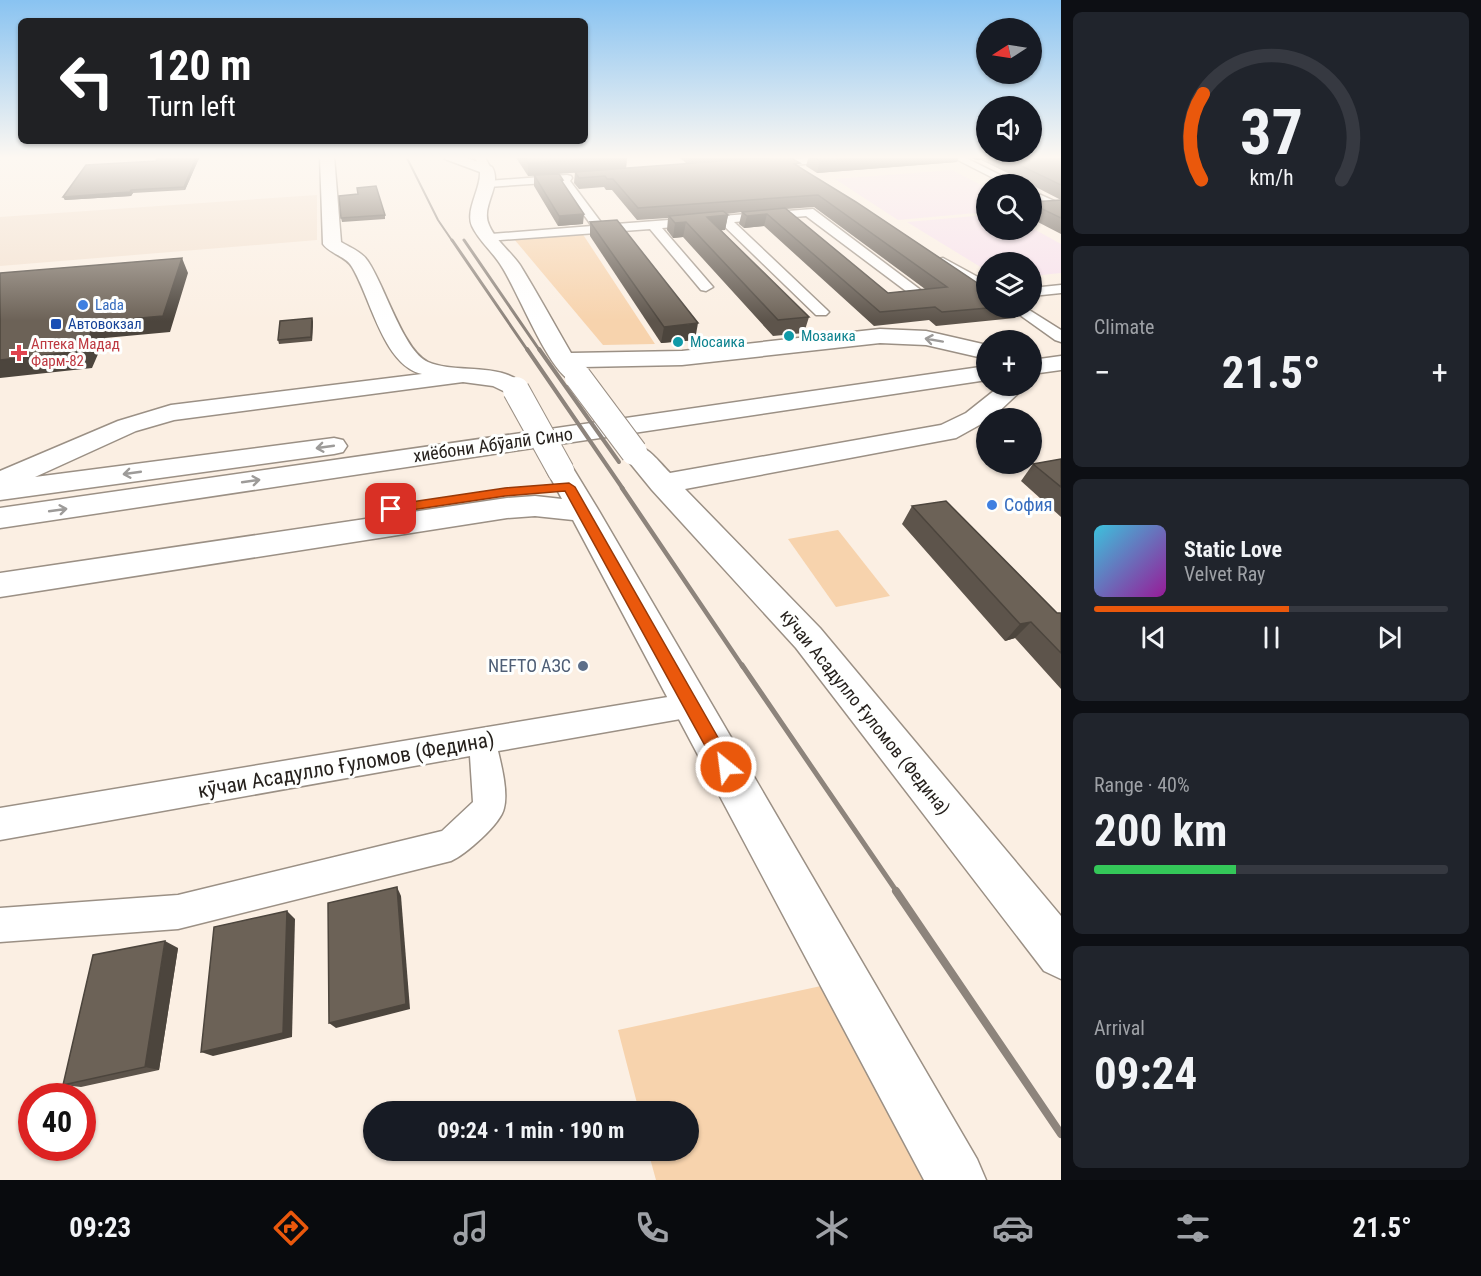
<!DOCTYPE html>
<html lang="en">
<head>
<meta charset="utf-8">
<style>
  body { margin:0; font-family:"Roboto Condensed",sans-serif; background:#20242c; color:#f1f3f6; height:100vh; display:flex; flex-direction:column; font-size:22px; white-space:nowrap }
  * { box-sizing:border-box; margin:0 }
  p { font-size:20px; color:#9ea1a6 }
  .icon { flex:none; width:33px; height:33px; fill:none; stroke:currentColor; stroke-width:2; stroke-linecap:round; stroke-linejoin:round }
  .map { position:relative; flex:1; overflow:hidden }
  .sheet { display:flex; flex-direction:column; gap:12px; padding:12px; background:#0d0f14; width:420px }
  .sheet>* { flex:none }
  .banner { position:absolute; left:18px; top:18px; width:570px; height:126px; border-radius:9px; box-shadow:0 2px 4px #0004; background:#202124; color:#fff; overflow:hidden }
  .needle { width:39px; rotate:258deg }
  .controls { position:absolute; left:976px; top:18px; display:grid; gap:12px }
  .controls a { display:grid; place-items:center; width:66px; height:66px; border-radius:50%; background:#171b24; box-shadow:0 2px 4px #0004; font-size:30px }
  .speed { position:absolute; left:18px; top:1083px; display:flex; gap:12px; font-size:30px; font-weight:700; text-align:center }
  .speed>* { display:grid; place-content:center; width:78px; height:78px; border-radius:50%; background:#171b24; box-shadow:0 2px 4px #0004; line-height:1 }
  .speed .limit { border:9px solid #d22; background:#fff; color:#111 }
  .pin { position:absolute; display:grid; place-items:center; width:51px; height:51px; color:#fff; margin:-26px; border-radius:12px; box-shadow:0 3px 9px #0006 }
  .me { position:absolute; width:66px; margin:-33px; rotate:331deg; stroke-linejoin:round; filter:drop-shadow(0 0 4px #0008) }
  .turn { display:flex; align-items:center; gap:21px; height:126px; padding:0 30px; font-size:27px }
  .turn .icon { width:78px; height:78px; stroke-width:2.5 }
  .turn b { display:block; font-size:42px; line-height:51px }
  .big { font-size:45px; font-weight:700; line-height:1.1 }
  .sheet .tile { flex:1; display:flex; flex-direction:column; justify-content:center; gap:9px; min-width:0; padding:0 21px; border-radius:9px; background:#20242c }
  .sheet .dial { align-items:center; gap:0 }
  .dial svg { height:156px; overflow:visible; fill:none; stroke:#363941; stroke-width:7; stroke-linecap:round; text-anchor:middle }
  .dial text { fill:#f1f3f6; stroke:none }
  .song { display:flex; align-items:center; gap:18px }
  .cover { width:72px; height:72px; border-radius:9px; background:linear-gradient(135deg,hsl(190 70% 55%),hsl(300 70% 35%)) }
  .played { height:6px; border-radius:3px; background:linear-gradient(90deg,#ea580c 55%,#363941 55%) }
  .keys { display:flex; justify-content:space-around; direction:ltr }
  .heat { display:flex; justify-content:space-between; align-items:center; font-size:33px; direction:ltr }
  .charge { height:9px; border-radius:4px; background:linear-gradient(90deg,#34c759 40%,#363941 0) }
  .trip { position:absolute; left:363px; top:1101px; width:336px; height:60px; border-radius:30px; background:#171b24; box-shadow:0 2px 4px #0004; font-weight:700; line-height:60px; text-align:center }
  .menu { display:flex; height:96px; justify-content:space-around; align-items:center; background:#090b0e; color:#9ea1a6 }
  .menu .icon { width:42px; height:42px }
  .menu .current { color:#ea580c }
  .menu b { font-size:27px; color:#f1f3f6 }
  main { display:flex; flex:1; min-height:0 }
  .map>svg:first-child { display:block }
</style>
</head>
<body>
<main>
<div class="map">
<svg width="1061" height="1180" viewBox="0 0 1061 1180">
  <rect width="100%" height="100%" fill="#fbefe3"/>
  <path fill="#f3e1d0" d="M317,195V240L0,266V217Z"/>
  <g fill="#f7e0ed">
    <path d="M952,170L987,188V212L898,220L835,179Z"/>
    <path d="M987,215V230L1032,228L1061,244V273L1032,276V262H987V271L907,222Z"/>
  </g>
  <g fill="#f7d3ad">
    <path d="M582,233L655,344L603,345L514,239Z"/>
    <path d="M838,530L890,596L836,607L788,539Z"/>
    <path d="M821,986L923,1180H656L648,1151L688,1150V1112L639,1111L618,1030Z"/>
  </g>
  <g fill="none" stroke-linecap="round" stroke-linejoin="round">
    <g stroke="#9b9085" stroke-width="3">
      <g id="street">
        <path d="M474,156H484L492,170L491,172H483Z"/>
        <path d="M833,156H873L868,159L766,167L761,164L766,161Z"/>
        <path d="M950,156H962L1018,184H1005Z"/>
        <path d="M567,175L571,176L572,178L570,181L603,225L813,209L930,297L928,300H918L806,216L734,222L826,309L829,312L826,315H816L721,223L662,228L713,287L706,291L701,290L650,229L487,241L485,238L487,235L491,234L592,226L560,182L488,187L483,184L488,181Z"/>
        <path d="M1032,191L1061,204V213L1032,198Z"/>
        <path d="M943,258L987,282V292L938,265L936,262L938,259Z"/>
        <path d="M1061,285V293L1032,296V288Z"/>
        <path d="M1010,308H1026L1061,330V342L1055,340Z"/>
        <path d="M692,693L702,696L706,705L702,714L692,717L498,751C502,768 508,792 504,808C501,824 465,855 451,861L178,929L0,942V908L178,895L442,831L473,802L470,756L0,840V808Z"/>
      </g>
    </g>
    <g stroke="#9b9085" stroke-width="3">
      <g id="secondary">
        <path d="M320,156H334L341,242C349,247 362,252 367,260C384,283 403,351 428,362C458,375 507,360 528,390L525,395L516,397L493,386L463,382L174,420L136,431L35,477L334,438L343,440L347,446L343,452L334,454L0,500V471L118,421L171,405L422,374C383,365 371,298 352,267C346,256 330,254 323,244Z"/>
        <path d="M443,156H462L492,167C503,186 480,206 489,225C495,240 511,252 520,265C538,294 554,324 571,353L682,351L880,329L926,331L987,345V359L926,345L880,343L682,365L582,367L589,375L585,380C579,381 573,383 568,379C545,362 519,294 502,267C494,253 479,241 472,226C465,210 481,189 480,172L445,159Z"/>
        <path d="M1061,356V370L1032,374V360Z"/>
        <path d="M987,366V380L0,528V508Z"/>
        <path d="M1000,386H1026L992,418L956,438L685,489L820,628L1061,916V979L1044,971L796,648L652,490L621,452L624,446C646,441 656,459 670,473L941,425L966,413Z"/>
        <path d="M561,462L571,465L599,511L977,1159L986,1180H924L573,520L535,516L507,518L0,597V573L507,498L535,496L562,499L547,471L551,465Z"/>
      </g>
    </g>
    <use href="#street" fill="#fff" fill-rule="evenodd"/>
    <use href="#secondary" fill="#fff" fill-rule="evenodd"/>
    <path stroke="#8d847c" stroke-width="2" d="M406,156L438,220L453,242"/>
    <g stroke="#8d847c" stroke-width="3">
      <path d="M452,240L528,351"/>
      <path d="M464,240L540,351"/>
    </g>
    <g stroke="#8d847c" stroke-width="4">
      <path d="M527,349L623,489"/>
      <path d="M539,349L619,462"/>
    </g>
    <path stroke="#8d847c" stroke-width="4.5" d="M622,488L743,667"/>
    <path stroke="#8d847c" stroke-width="5" d="M742,665L897,892"/>
    <path stroke="#8d847c" stroke-width="8" d="M896,891L1061,1134"/>
    <g stroke="#9b9085" stroke-width="28" stroke-linecap="butt">
      <g id="secondary-bridge">
        <path d="M578,377L634,452"/>
        <path d="M516,390L561,471"/>
      </g>
    </g>
    <use href="#secondary-bridge" stroke="#fff" stroke-width="26"/>
  </g>
  <g fill="#5d544b" fill-rule="evenodd">
    <path d="M200,156L185,190L133,193L131,196L65,200L63,197Z"/>
    <path d="M515,156H627L626,168L687,164L678,156H802L789,157L799,166L987,308H1021L1015,318L936,326L929,320L874,326L764,226L744,228L739,224L742,212L726,214L728,215L725,230H721L809,317L804,333L773,336L683,237L673,238L667,230L668,218L637,220L612,190H606L604,187L579,189L574,183L575,172L528,176ZM814,207L925,289L888,293L786,209Z"/>
    <path d="M809,156H959L957,162L817,173L806,166Z"/>
    <path d="M967,156H1061V200L1032,185V184H1030L981,160H976Z"/>
    <path d="M534,175L563,180V184L583,224L558,226L534,186Z"/>
    <path d="M1061,200V234L1032,219V202Z"/>
    <path d="M385,215V219L342,222L341,218Z"/>
    <path d="M590,222L695,340L661,343L590,236Z"/>
    <path d="M312,318L313,322L312,341L279,344L278,340Z"/>
    <path d="M1061,459V517L1021,481L1033,464Z"/>
    <path d="M912,506L1057,613H1061V689L1015,638L1005,641L902,524Z"/>
    <path d="M178,948L159,1070L81,1087L63,1085Z"/>
  </g>
  <g fill="#4c453d">
    <path d="M41,156H63L42,157Z"/>
    <path d="M197,156H200L185,190L184,187Z"/>
    <path d="M627,156L626,169L528,176V163Z"/>
    <path d="M689,156H802L688,164Z"/>
    <path d="M894,156H959L957,162L817,173L820,161Z"/>
    <path d="M978,156H983L981,160H976Z"/>
    <path d="M131,190L133,193L131,196L65,200L63,197Z"/>
    <path d="M584,214L583,224L558,226L559,216Z"/>
    <path d="M767,214L764,226L744,228L747,216Z"/>
    <path d="M728,215L725,230L705,232L707,217Z"/>
    <path d="M686,222L683,237L673,238L675,223Z"/>
    <path d="M182,258L188,273L170,332L105,338L92,368L0,378V360Z"/>
    <path d="M312,318L313,322L312,341L311,337Z"/>
    <path d="M698,323L695,340L661,343L664,327Z"/>
    <path d="M1031,622L1015,638L1005,641L1020,624Z"/>
    <path d="M397,887L401,896L410,1009L336,1028L329,1023Z"/>
    <path d="M287,911L295,919L292,1037L213,1056L201,1052Z"/>
    <path d="M165,941L178,948L159,1070L145,1067Z"/>
  </g>
  <g fill="#6c6257" stroke="#4c453d" stroke-width="1.5">
    <path d="M158,156H197L184,187L131,190L130,192L63,197L86,165L156,161Z"/>
    <path d="M524,156H627L528,163Z"/>
    <path d="M788,156L800,163L794,164L856,202L979,284H987V308H988L942,312L935,307L880,312L767,214L747,216L742,212L785,208L888,293L947,287L818,195L638,208L613,179H607L605,176L579,178L575,172Z"/>
    <path d="M811,156H894L820,161Z"/>
    <path d="M1001,156H1061V185Z"/>
    <path d="M559,174L563,180H561L584,214L559,216L534,175Z"/>
    <path d="M376,186L385,215L341,218L339,196L358,194L357,188Z"/>
    <path d="M1061,200V218L1032,204V202Z"/>
    <path d="M723,211L728,215L707,217L809,317L778,320L686,222L675,223L669,216Z"/>
    <path d="M617,220L698,323L664,327L590,222Z"/>
    <path d="M182,258L163,316L96,322L82,351L0,360V273Z"/>
    <path d="M312,318L311,337L278,340L280,321Z"/>
    <path d="M1061,459V487L1033,464Z"/>
    <path d="M946,501L1057,613H1061V653L1031,622L1020,624L912,506Z"/>
    <path d="M397,887L406,1004L329,1023L328,903Z"/>
    <path d="M287,911L283,1033L201,1052L214,927Z"/>
    <path d="M165,941L145,1067L63,1085L93,955Z"/>
  </g>
  <defs><path id="oneway-shaft" d="M-6 0H5M1.5-3L5.5 0L1.5 3" fill="none" stroke-width="1.6" stroke-linecap="round" stroke-linejoin="round" transform="scale(1.5)"/></defs>
  <g stroke="#9d9b99">
    <use href="#oneway-shaft" transform="translate(934 340) rotate(-170)"/>
    <use href="#oneway-shaft" transform="translate(325 447) rotate(172)"/>
    <use href="#oneway-shaft" transform="translate(132 473) rotate(172)"/>
    <use href="#oneway-shaft" transform="translate(251 481) rotate(-8)"/>
    <use href="#oneway-shaft" transform="translate(58 510) rotate(-8)"/>
  </g>
  <linearGradient id="sky" x2="0" y2="1"><stop stop-color="#89c3f1"/><stop offset="0.49" stop-color="#fdf8f2"/><stop offset="1" stop-color="#fdf8f2" stop-opacity="0"/></linearGradient>
  <rect width="1061" height="321" fill="url(#sky)"/>
  <path fill="#ea580c" stroke="#983908" stroke-width="1.5" d="M569,483L575,487L732,762L735,767L732,773L726,775L720,773L565,491L505,496L391,513L385,509L391,505L505,488Z"/>
  <g fill="#3f7fe0" stroke="#fefffe" stroke-width="2">
    <circle cx="83" cy="305" r="6"/>
    <circle cx="992" cy="505" r="6"/>
  </g>
  <rect fill="#1a4fb4" stroke="#fefffe" stroke-width="2" x="50" y="318" width="12" height="12" rx="3"/>
  <g fill="#0f9aa8" stroke="#fefffe" stroke-width="2">
    <circle cx="789" cy="336" r="6"/>
    <circle cx="678" cy="342" r="6"/>
  </g>
  <path fill="#e0444e" stroke="#fefffe" stroke-width="2" d="M16 344h6v6h6v6h-6v6h-6v-6h-6v-6h6z"/>
  <circle fill="#5c6f8a" stroke="#fefffe" stroke-width="2" cx="583" cy="666" r="6"/>
  <g text-anchor="middle" stroke-width="6" stroke-linejoin="round" paint-order="stroke">
    <g font-size="15" fill="#366cbe" stroke="#fefffe" text-anchor="start">
      <text x="95" y="310">Lada</text>
    </g>
    <g font-size="15" fill="#164399" stroke="#fefffe" text-anchor="start">
      <text x="68" y="329">Автовокзал</text>
    </g>
    <g font-size="15" fill="#0d838f" stroke="#fefffe" text-anchor="start">
      <text x="801" y="341">Мозаика</text>
      <text x="690" y="347">Мосаика</text>
    </g>
    <g font-size="15" fill="#be3a42" stroke="#fefffe" text-anchor="start">
      <text x="31" y="349">Аптека Мадад<tspan x="31" dy="17">Фарм-82</tspan></text>
    </g>
    <g font-size="18" fill="#26211d" stroke="#fefffe">
      <text transform="translate(493 445) rotate(-8)" y="6">хиёбони Абӯалӣ Сино</text>
      <text transform="translate(865 712) rotate(51)" y="6">кӯчаи Асадулло Ғуломов (Федина)</text>
    </g>
    <g font-size="18" fill="#366cbe" stroke="#fefffe" text-anchor="start">
      <text x="1004" y="511">София</text>
    </g>
    <g font-size="18" fill="#4e5e75" stroke="#fefffe" text-anchor="end">
      <text x="571" y="672">NEFTO АЗС</text>
    </g>
    <g font-size="21" fill="#26211d" stroke="#fefffe">
      <text transform="translate(346 765) rotate(-10)" y="7">кӯчаи Асадулло Ғуломов (Федина)</text>
    </g>
  </g>
</svg>
<div class="controls">
<a><svg class="needle" viewBox="-14 -14 28 28"><path d="M0-13l5 13h-10z" fill="#e53935"/><path d="M0 13l5-13h-10z" fill="#9ea1a6"/></svg></a>
<a><svg class="icon" aria-label="sound" viewBox="0 0 24 24"><path d="M4 9h4l5-4v14l-5-4H4zM17 9q2 3 0 6"/></svg></a>
<a><svg class="icon" aria-label="search" viewBox="0 0 24 24"><circle cx="10" cy="10" r="6"/><path d="M15 15l6 6"/></svg></a>
<a><svg class="icon" aria-label="layers" viewBox="0 0 24 24"><path d="M12 4l9 5-9 5-9-5zM3 14l9 5 9-5"/></svg></a>
<a>+</a>
<a>−</a>
</div>
<div class="speed"><div class="limit">40</div></div>
<div class="pin" style="left:391px;top:509px;background:#d93025"><svg class="icon" aria-label="arrive" viewBox="0 0 24 24"><path d="M6 21V4h12l-3 4 3 4H6"/></svg></div>
<svg class="me" style="left:726px;top:767px" viewBox="-20 -20 40 40"><circle r="17" fill="#ea580c" stroke="#fff" stroke-width="3"/><path d="M0-11L8 9 0 5-8 9z" fill="#fff"/></svg>
<div class="trip">09:24 · 1 min · 190 m</div>
<div class="banner">
<div class="turn"><svg class="icon" aria-label="left" viewBox="0 0 24 24"><path d="M17 20v-9H6M10 6l-5 5 5 5"/></svg><div><b>120 m</b>Turn left</div></div>
</div>
</div>
<section class="sheet">
<div class="tile dial"><svg viewBox="0 0 100 80">
<path d="M14 69A42 42 0 1 1 86 69"/>
<path d="M14 69A42 42 0 0 1 15 25" stroke="#ea580c"/>
<text x="50" y="56" font-size="32" font-weight="700">37</text>
<text x="50" y="72" font-size="11">km/h</text>
</svg></div>
<div class="tile"><p>Climate</p>
<div class="heat"><a>−</a><b class="big">21.5°</b><a>+</a></div>
</div>
<div class="tile">
<div class="song"><i class="cover"></i><div><b>Static Love</b><p>Velvet Ray</p></div></div>
<div class="played"></div>
<div class="keys"><svg class="icon" aria-label="previous" viewBox="0 0 24 24"><path d="M18 5L8 12l10 7zM5 5v14"/></svg><svg class="icon" aria-label="pause" viewBox="0 0 24 24"><path d="M8 5v14M16 5v14"/></svg><svg class="icon" aria-label="next" viewBox="0 0 24 24"><path d="M6 5l10 7-10 7zM19 5v14"/></svg></div>
</div>
<div class="tile"><p>Range · 40%</p><b class="big">200 km</b><div class="charge"></div></div>
<div class="tile"><p>Arrival</p><b class="big">09:24</b></div>
</section>
</main>
<nav class="menu">
<b>09:23</b>
<svg class="icon current" aria-label="directions" viewBox="0 0 24 24"><path d="M12 3l9 9-9 9-9-9zM9 14v-3h6M13 9l2 2-2 2"/></svg>
<svg class="icon" aria-label="music" viewBox="0 0 24 24"><path d="M9 18V5l10-2v13"/><circle cx="6" cy="18" r="3"/><circle cx="16" cy="16" r="3"/></svg>
<svg class="icon" aria-label="phone" viewBox="0 0 24 24"><path d="M5 4h4l2 5-3 2q2 4 5 5l2-3 5 2v4C11 20 4 13 5 4z"/></svg>
<svg class="icon" aria-label="climate" viewBox="0 0 24 24"><path d="M12 3v18M4 7l16 10M4 17L20 7"/></svg>
<svg class="icon" aria-label="car" viewBox="0 0 24 24"><path d="M5 17H2v-5l4-1 3-4h7l3 4 3 1v5h-3M9 17h6M6 11h13"/><circle cx="7" cy="17" r="2"/><circle cx="17" cy="17" r="2"/></svg>
<svg class="icon" aria-label="filters" viewBox="0 0 24 24"><path d="M4 7h16M4 17h16"/><circle cx="9" cy="7" r="2"/><circle cx="15" cy="17" r="2"/></svg>
<b>21.5°</b>
</nav>
</body>
</html>
